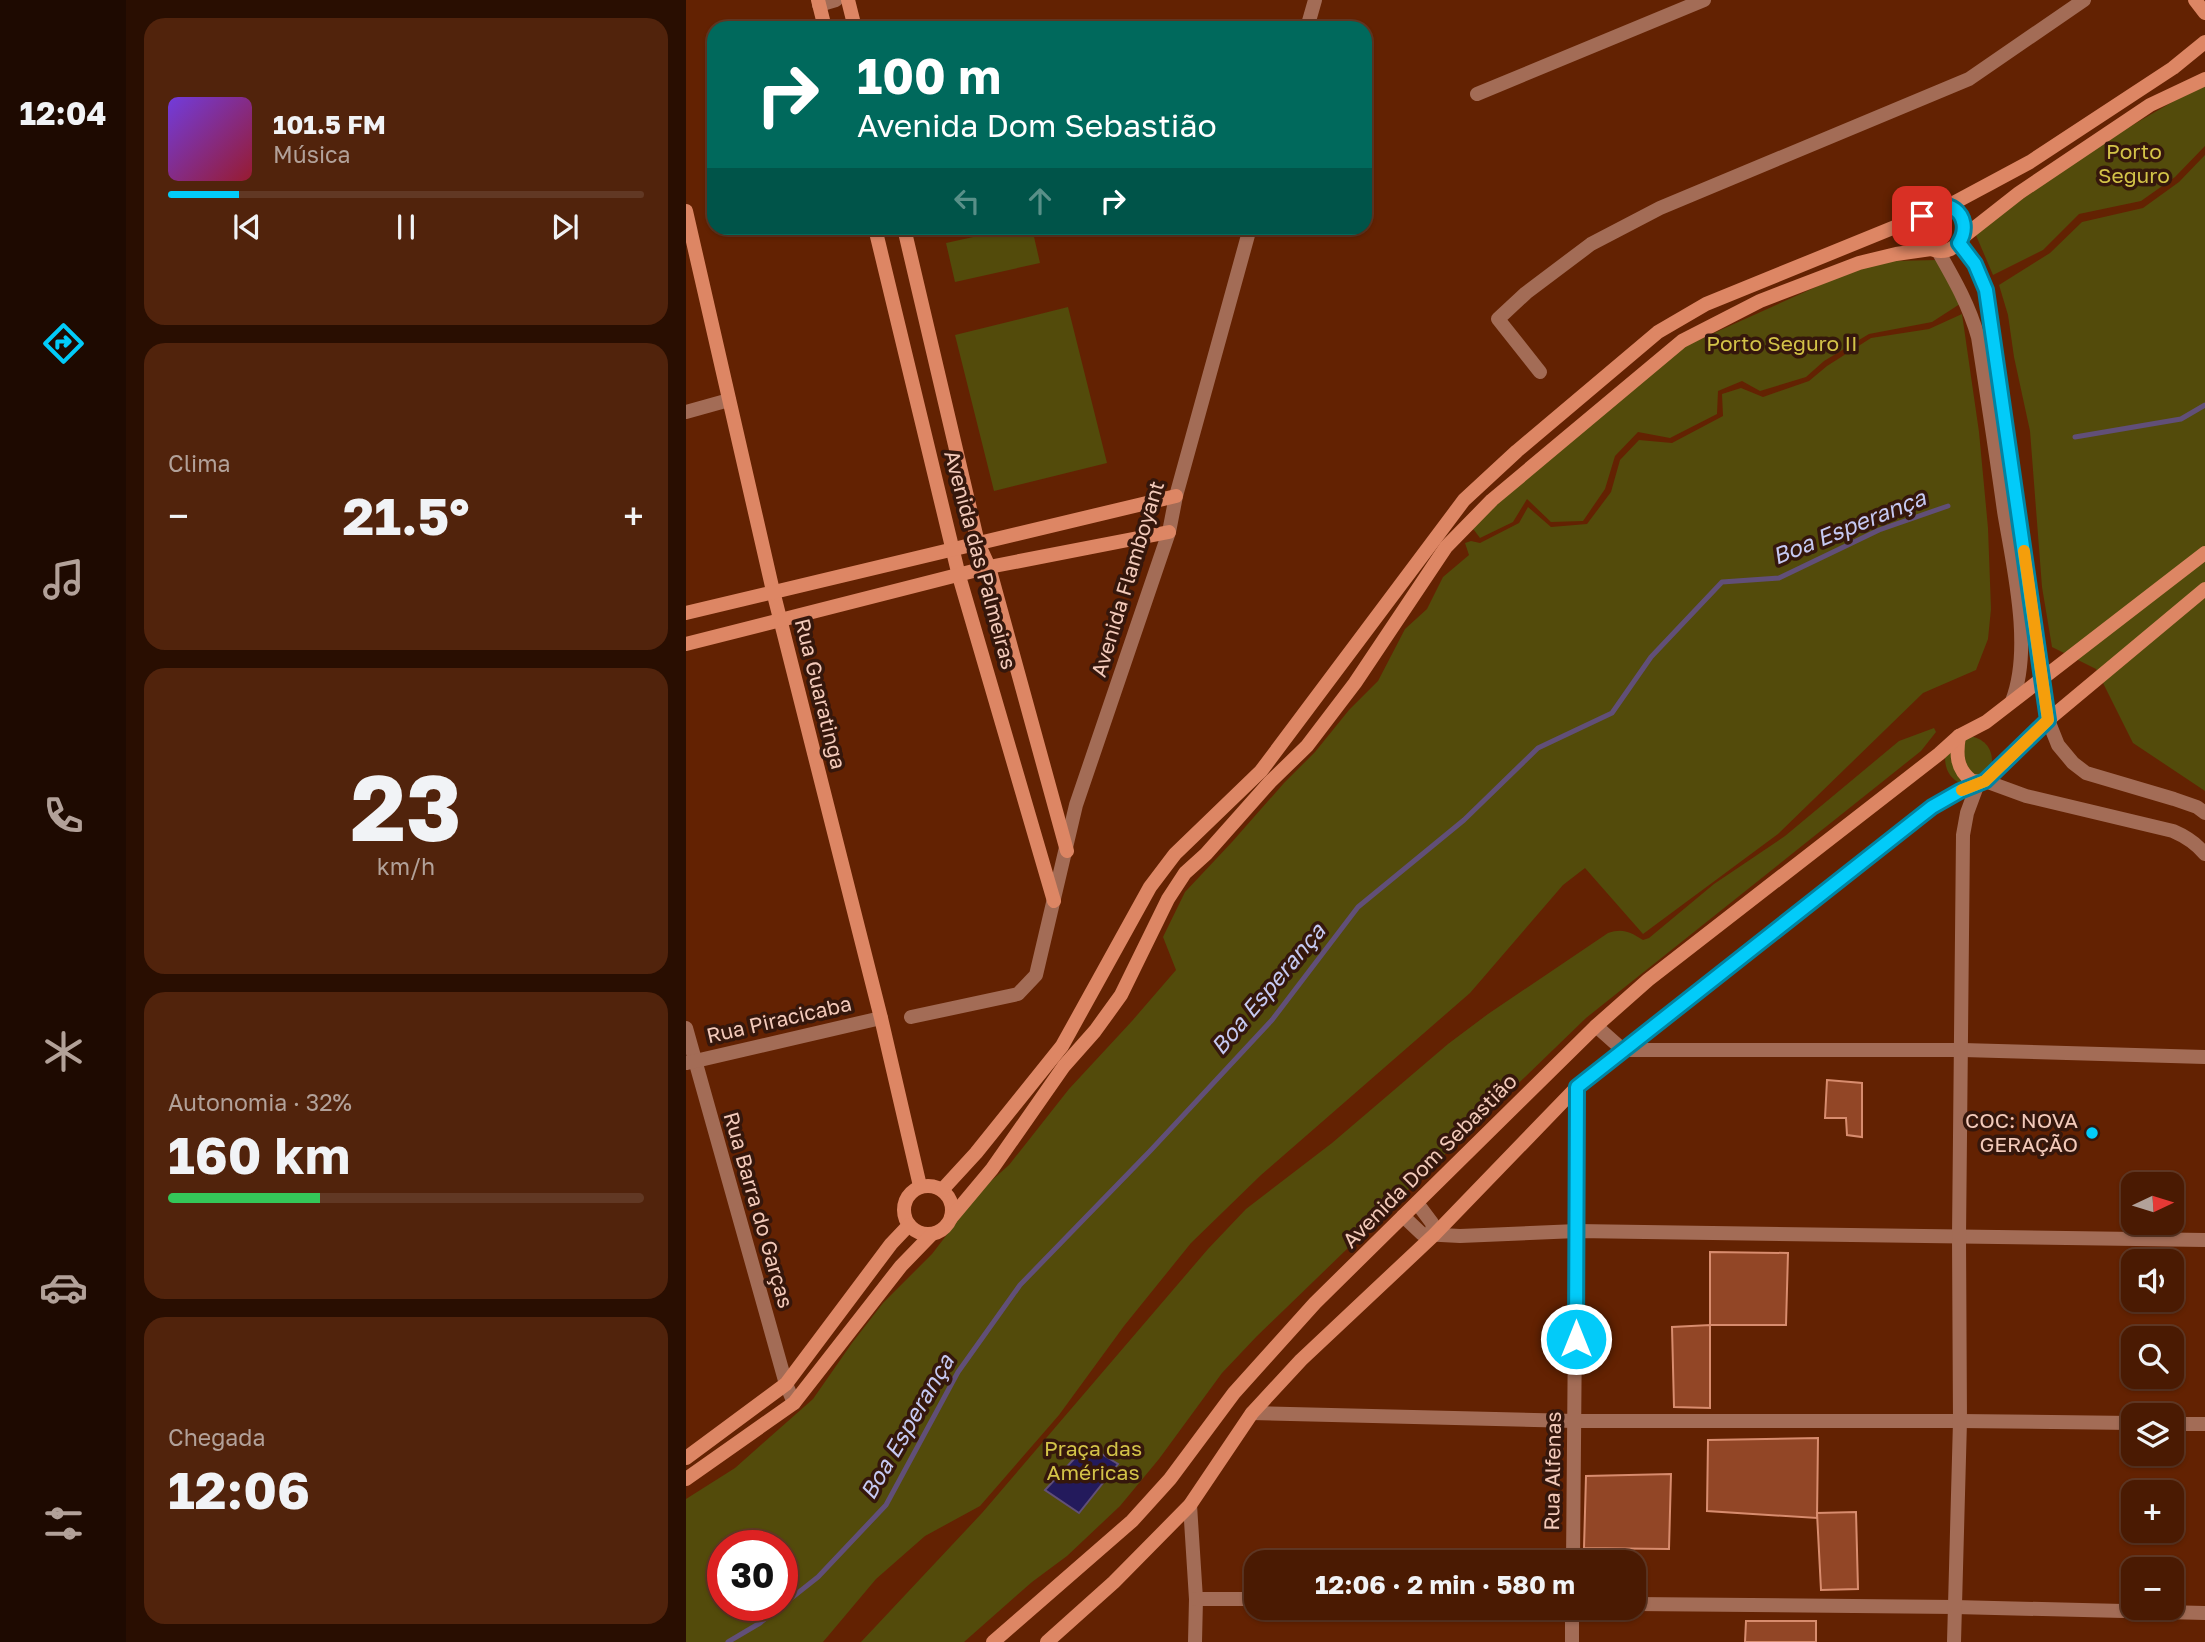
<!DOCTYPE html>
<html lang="pt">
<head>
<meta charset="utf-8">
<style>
  body { margin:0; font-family:"Golos Text",sans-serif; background:#51230c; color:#f1f3f6; height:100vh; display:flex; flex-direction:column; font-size:26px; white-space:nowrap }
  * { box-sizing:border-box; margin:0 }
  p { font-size:23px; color:#b2a199 }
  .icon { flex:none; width:38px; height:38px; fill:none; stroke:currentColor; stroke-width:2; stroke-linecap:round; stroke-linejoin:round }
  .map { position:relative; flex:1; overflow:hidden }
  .side { display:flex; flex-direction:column; gap:18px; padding:18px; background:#290e01; width:560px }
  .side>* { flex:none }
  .banner { position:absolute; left:21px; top:21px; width:665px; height:214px; border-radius:21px; box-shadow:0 2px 5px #0004,0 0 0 2px #613824; background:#00695c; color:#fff; overflow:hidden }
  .needle { width:46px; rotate:86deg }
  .controls { position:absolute; left:1435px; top:1172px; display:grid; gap:14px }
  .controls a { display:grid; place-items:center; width:63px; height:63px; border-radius:14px; background:#4a1a02; box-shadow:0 2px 5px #0004,0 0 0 2px #613824; font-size:35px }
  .speed { position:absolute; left:21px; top:1530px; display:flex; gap:14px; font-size:35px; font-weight:700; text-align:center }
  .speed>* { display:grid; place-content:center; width:91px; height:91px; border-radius:50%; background:#4a1a02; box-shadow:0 2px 5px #0004,0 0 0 2px #613824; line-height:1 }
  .speed .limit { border:10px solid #d22; background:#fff; color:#111 }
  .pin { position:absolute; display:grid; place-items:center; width:60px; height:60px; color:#fff; margin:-30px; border-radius:14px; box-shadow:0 4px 10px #0006 }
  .me { position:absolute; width:77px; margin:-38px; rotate:0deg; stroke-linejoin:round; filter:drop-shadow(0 0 5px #0008) }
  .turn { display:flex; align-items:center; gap:24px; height:147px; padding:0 35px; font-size:32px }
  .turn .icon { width:91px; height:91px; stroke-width:2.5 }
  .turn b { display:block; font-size:49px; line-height:60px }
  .lanes { display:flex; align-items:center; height:66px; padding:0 35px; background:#0003; justify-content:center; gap:35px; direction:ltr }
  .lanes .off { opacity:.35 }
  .big { font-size:52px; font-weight:700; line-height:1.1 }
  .side .tile { flex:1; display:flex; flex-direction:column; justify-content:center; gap:10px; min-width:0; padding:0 24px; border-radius:21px; background:#51230c }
  .side .dial { align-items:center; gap:0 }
  .dial b { font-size:91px; line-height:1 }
  .song { display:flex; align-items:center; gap:21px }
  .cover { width:84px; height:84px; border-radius:10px; background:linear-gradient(135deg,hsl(260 70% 55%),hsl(350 70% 35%)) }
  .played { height:7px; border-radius:4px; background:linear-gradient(90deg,#02cbf9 15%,#613824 15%) }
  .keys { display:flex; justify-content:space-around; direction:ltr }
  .heat { display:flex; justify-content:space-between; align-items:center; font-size:38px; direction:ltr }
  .charge { height:10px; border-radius:5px; background:linear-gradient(90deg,#34c759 32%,#613824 0) }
  .trip { position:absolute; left:558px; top:1550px; width:402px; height:70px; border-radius:21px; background:#4a1a02; box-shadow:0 2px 5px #0004,0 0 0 2px #613824; font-weight:700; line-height:70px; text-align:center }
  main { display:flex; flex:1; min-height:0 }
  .dock { display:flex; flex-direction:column; width:126px; justify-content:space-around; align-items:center; background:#1e0a01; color:#b2a199 }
  .dock .icon { width:49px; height:49px }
  .dock .active { color:#02cbf9 }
  .dock b { font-size:32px; color:#f1f3f6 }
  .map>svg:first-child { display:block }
</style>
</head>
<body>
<main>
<nav class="dock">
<b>12:04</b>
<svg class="icon active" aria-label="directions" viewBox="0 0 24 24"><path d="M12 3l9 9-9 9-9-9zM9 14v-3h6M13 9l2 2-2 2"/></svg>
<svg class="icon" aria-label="music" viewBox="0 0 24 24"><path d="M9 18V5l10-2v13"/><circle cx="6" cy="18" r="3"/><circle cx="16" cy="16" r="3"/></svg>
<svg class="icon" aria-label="phone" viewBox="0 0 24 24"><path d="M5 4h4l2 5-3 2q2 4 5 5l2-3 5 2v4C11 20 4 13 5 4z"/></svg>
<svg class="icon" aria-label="climate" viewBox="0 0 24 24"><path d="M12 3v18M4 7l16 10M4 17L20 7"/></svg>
<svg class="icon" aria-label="car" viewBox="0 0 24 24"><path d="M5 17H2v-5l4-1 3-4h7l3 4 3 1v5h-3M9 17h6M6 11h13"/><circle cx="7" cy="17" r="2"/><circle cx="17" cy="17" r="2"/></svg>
<svg class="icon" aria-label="filters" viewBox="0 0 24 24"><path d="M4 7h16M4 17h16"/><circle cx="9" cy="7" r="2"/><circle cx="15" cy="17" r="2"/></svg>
</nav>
<section class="side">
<div class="tile">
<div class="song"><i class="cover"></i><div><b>101.5 FM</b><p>Música</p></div></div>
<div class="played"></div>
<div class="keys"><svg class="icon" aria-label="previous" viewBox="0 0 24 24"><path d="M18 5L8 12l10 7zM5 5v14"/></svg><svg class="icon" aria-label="pause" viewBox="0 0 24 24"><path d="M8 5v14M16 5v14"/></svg><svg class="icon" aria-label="next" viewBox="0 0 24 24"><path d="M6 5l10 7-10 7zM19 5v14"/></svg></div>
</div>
<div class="tile"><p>Clima</p>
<div class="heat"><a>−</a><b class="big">21.5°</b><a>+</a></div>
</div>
<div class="tile dial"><b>23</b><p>km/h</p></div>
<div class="tile"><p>Autonomia · 32%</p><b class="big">160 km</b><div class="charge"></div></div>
<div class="tile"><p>Chegada</p><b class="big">12:06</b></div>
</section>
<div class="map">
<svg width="1519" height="1642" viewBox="0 0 1519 1642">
  <rect width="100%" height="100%" fill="#632202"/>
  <g fill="#534b0b" fill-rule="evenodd">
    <path d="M1519,83V146L1489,177L1455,201L1393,214L1357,250L1307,275L1289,233L1292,230L1419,141Z"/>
    <path d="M1519,155V791L1447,743L1410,669L1366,647L1356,587L1344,431L1328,357L1322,315L1313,285L1364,253L1396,222L1457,208L1493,182Z"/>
    <path d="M328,228H346L354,263L269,282L260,243Z"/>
    <path d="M1251,260L1277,302L1246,322L1183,334L1138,361L1120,377L1074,391L1056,381L1032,391L1031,414L984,438L952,432L929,456L919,489L897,521L865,522L841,499L827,522L794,538L788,530L782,527L999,346L1172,268L1207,261Z"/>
    <path d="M382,307L421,463L308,491L269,335Z"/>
    <path d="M1276,314L1293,432L1302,528L1305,609L1302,639L1290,670L1237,693L1092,834L957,934L899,868L877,885L784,993L575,1175L505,1243L438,1326L373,1415L294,1506L239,1536L190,1579L137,1642H0V1499L49,1468L127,1399L166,1343L197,1303L246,1254L296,1189L323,1165L383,1089L446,1021L490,970L477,937L499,892L546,842L598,783L629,752L663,710L692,681L719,629L741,609L757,577L783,555L779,543L785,541L794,543L833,523L842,507L865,527L901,524L925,492L934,460L953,440L986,443L1037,416L1036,394L1055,388L1077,397L1123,381L1141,366L1185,338L1243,329ZM37,1545H96V1605H37Z"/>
    <path d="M1248,728L1250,732L1235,751L900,1018L571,1336L536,1373L473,1459L434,1506L381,1556L346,1582L278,1642H175L296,1513L522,1249L560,1209L646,1143L762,1044L802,1014L922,933C937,928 944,932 957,940L963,938L1028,884L1099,836L1213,741Z"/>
    <path d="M1282,736C1301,738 1309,752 1305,770L1276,784C1264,779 1259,770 1259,757Z"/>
  </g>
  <path fill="#231a5c" stroke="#614f78" stroke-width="2" d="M401,1445L432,1464L393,1513L359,1490Z"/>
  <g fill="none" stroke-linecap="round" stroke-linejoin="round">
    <g stroke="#614f78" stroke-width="5">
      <path d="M1389,437L1495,419L1519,405"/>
      <path d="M42,1642L74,1623L132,1577L200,1505L272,1372L334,1285L465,1150L586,1020L672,907L778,820L852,748L926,713L965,657L1036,582L1093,578L1193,530L1262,506"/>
    </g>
  </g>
  <g fill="#924626" stroke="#d88c6e" stroke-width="2">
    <path d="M1141,1080L1176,1083V1137L1161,1135L1160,1118H1139Z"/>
    <path d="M1024,1252L1102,1253L1100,1325H1024Z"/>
    <path d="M1024,1325V1408L988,1407L986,1327Z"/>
    <path d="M1132,1438L1131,1518L1021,1511L1022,1440Z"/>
    <path d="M985,1474L983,1549L898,1548L900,1476Z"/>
    <path d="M1170,1512L1172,1589L1135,1590L1131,1513Z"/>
    <path d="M1060,1621H1130V1642H1059Z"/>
  </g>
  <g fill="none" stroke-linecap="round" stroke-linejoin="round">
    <g stroke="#a36c56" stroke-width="14">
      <path d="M133,5L150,0"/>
      <path d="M621,28L629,0"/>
      <path d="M791,94L1018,0"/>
      <path d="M1273,243C1289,260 1298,280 1303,303L1362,720L1372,745L1387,763L1400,773L1488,799L1511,807L1519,813"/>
      <path d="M1252,251C1268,279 1283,305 1292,337C1301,395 1310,453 1318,511C1327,566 1347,648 1326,701"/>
      <path d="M854,372L812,319L840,293L905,244L974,208L1283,79L1398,0"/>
      <path d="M0,412L43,400"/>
      <path d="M1299,781L1340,796L1487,831C1501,837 1510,843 1519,854"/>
      <path d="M225,1017L332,994L350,975L390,805L483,532L490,496L564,228"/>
      <path d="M910,1026L937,1050H1277L1519,1057"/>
      <path d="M0,1028L100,1384L108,1403"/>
      <path d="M1,1063L195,1018"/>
      <path d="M731,1203L746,1223L748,1235"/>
      <path d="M717,1216L736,1234L774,1236L891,1231L1519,1240"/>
      <path d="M566,1413L889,1421H1274L1447,1423"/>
      <path d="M1486,1424H1519"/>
      <path d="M504,1505L510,1599L509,1642"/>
      <path d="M887,1563L891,1087"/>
      <path d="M510,1599H570"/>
      <path d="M948,1604L1269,1607L1519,1613"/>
      <path d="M886,1642V1608"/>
      <path d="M1268,1642L1274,1421L1273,1237L1277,835L1281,813L1291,786"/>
    </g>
    <g stroke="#dd8664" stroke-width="14">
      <path d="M132,0L139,28"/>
      <path d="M162,0L169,28"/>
      <path d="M1509,0L1519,13"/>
      <circle cx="1255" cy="228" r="23"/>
      <path d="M1262,206L1344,162L1487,68L1519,42"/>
      <path d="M0,211L87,591L195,1018L234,1186"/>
      <path d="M189,228L273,576L368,901"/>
      <path d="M218,228L292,543L303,567L381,851"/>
      <path d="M1277,237L1333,193L1464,105L1519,79"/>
      <path d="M0,613L490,496"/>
      <path d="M0,644L303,567L483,532"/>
      <path d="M1273,736C1270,754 1270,769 1286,781L1297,782"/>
      <circle cx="242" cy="1210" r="24"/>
      <path d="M256,1190L290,1153L376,1046L464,887L489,854L575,771L778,500L831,451L972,332L1020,304L1236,216"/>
      <path d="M265,1218L306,1169L378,1066L409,1031L435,995L482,899L499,873L520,854L584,782L621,746L669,683L760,547L806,500L996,341L1074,301L1173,263L1210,254L1245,249"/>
      <path d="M0,1458L100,1384L205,1244L223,1225"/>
      <path d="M0,1479L108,1403L215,1266L246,1234"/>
      <path d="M307,1642L446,1521L484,1479L548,1393L629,1303L910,1026L962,980L1253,754L1273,736L1300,722L1519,553"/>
      <path d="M361,1642L428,1582L504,1505L566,1413L615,1360L748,1235L891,1087L1246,807L1265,796L1299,781L1362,720L1519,589"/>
    </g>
  </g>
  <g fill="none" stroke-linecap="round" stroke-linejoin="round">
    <g stroke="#0184a2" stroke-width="18">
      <path id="route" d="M890,1339L891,1087L1246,807L1274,791L1299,781L1362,720L1300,290L1289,264L1273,243C1290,215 1258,191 1236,216"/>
    </g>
    <use href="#route" stroke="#02cbf9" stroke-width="12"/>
    <path stroke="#f59e0b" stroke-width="12" d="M1276,790L1299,781L1362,720L1338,551"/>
  </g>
  <circle fill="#02cbf9" stroke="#35170c" stroke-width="2.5" cx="1406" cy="1133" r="7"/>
  <g text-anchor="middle" stroke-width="7" stroke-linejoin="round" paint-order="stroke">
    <g font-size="21" fill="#d3c348" stroke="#35170c">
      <text x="1448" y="159">Porto<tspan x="1448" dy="24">Seguro</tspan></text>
      <text x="1096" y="351">Porto Seguro II</text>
      <text x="407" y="1456">Praça das<tspan x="407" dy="24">Américas</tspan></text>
    </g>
    <g font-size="21" fill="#f3caba" stroke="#35170c">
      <text transform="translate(294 560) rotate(75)" y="7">Avenida das Palmeiras</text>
      <text transform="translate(442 579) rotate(-73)" y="7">Avenida Flamboyant</text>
      <text transform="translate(134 694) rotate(76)" y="7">Rua Guaratinga</text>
      <text transform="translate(93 1020) rotate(-13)" y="7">Rua Piracicaba</text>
      <text transform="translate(744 1161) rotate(-45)" y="7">Avenida Dom Sebastião</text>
      <text transform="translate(72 1210) rotate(74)" y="7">Rua Barra do Garças</text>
      <text transform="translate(867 1471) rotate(-89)" y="7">Rua Alfenas</text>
    </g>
    <g font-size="21" fill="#f3caba" stroke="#35170c" text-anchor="end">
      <text x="1392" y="1128">COC: NOVA<tspan x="1392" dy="24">GERAÇÃO</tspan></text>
    </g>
    <g font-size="23" font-style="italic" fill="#c6c9f2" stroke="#35170c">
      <text transform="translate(1163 527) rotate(-22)" y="8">Boa Esperança</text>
      <text transform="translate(582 989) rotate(-50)" y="8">Boa Esperança</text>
      <text transform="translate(221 1427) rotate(-60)" y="8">Boa Esperança</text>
    </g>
  </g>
</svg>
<div class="controls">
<a><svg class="needle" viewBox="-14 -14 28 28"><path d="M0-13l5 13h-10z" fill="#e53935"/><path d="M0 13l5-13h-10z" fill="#b2a199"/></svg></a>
<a><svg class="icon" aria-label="sound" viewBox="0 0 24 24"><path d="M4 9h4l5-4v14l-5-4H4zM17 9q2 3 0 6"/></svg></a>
<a><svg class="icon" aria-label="search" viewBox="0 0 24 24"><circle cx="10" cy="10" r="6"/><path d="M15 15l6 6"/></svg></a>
<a><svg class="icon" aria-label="layers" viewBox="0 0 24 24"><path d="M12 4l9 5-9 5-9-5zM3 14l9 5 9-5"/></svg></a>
<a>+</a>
<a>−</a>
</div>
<div class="speed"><div class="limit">30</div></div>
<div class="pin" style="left:1236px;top:216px;background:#d93025"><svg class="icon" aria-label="arrive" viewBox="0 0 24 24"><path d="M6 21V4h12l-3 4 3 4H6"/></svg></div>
<svg class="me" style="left:890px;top:1339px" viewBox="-20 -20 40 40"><circle r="17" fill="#02cbf9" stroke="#fff" stroke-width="3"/><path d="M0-11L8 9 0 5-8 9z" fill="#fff"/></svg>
<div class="trip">12:06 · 2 min · 580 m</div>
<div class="banner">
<div class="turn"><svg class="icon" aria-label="right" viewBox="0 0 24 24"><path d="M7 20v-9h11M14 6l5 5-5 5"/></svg><div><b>100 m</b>Avenida Dom Sebastião</div></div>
<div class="lanes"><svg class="icon off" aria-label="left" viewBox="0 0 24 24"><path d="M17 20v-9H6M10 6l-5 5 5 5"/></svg><svg class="icon off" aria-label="ahead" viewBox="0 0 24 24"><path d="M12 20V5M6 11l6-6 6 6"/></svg><svg class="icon" aria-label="right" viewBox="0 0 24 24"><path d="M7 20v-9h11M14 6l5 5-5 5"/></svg></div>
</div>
</div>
</main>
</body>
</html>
